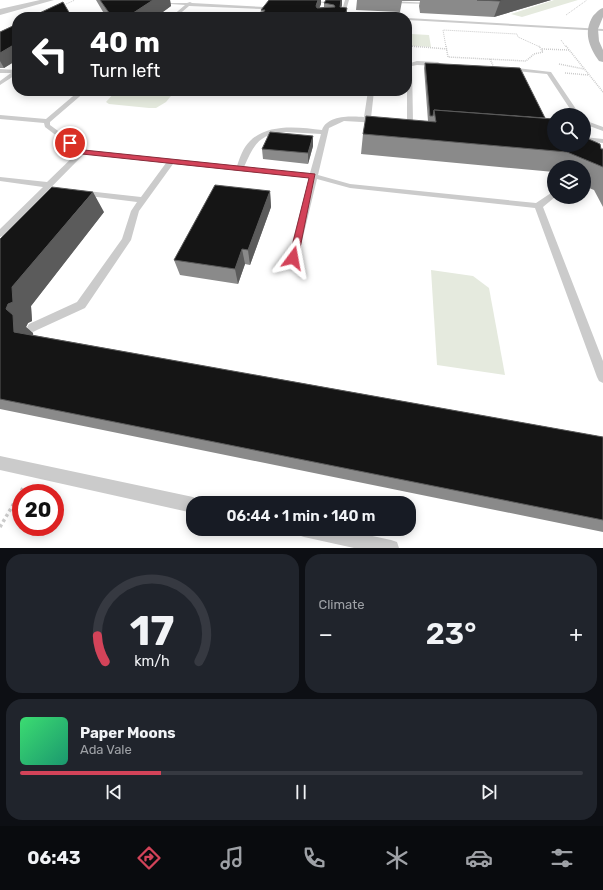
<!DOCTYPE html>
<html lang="en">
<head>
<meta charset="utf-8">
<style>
  body { margin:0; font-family:Rubik,sans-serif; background:#20242c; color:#f1f3f6; height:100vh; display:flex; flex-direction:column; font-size:15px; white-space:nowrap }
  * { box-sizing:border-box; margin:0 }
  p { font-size:13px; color:#9ea1a6 }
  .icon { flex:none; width:22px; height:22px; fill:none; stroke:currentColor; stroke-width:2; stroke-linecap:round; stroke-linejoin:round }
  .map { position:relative; height:548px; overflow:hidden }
  .sheet { display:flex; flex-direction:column; gap:6px; padding:6px; background:#0d0f14; flex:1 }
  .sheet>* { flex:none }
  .top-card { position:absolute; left:12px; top:12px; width:400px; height:84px; border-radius:16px; box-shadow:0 2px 10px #0003; background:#202124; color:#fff; overflow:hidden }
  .fabs { position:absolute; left:547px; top:108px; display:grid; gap:8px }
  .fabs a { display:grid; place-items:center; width:44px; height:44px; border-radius:50%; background:#171b24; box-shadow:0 2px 10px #0003; font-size:20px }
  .speed { position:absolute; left:12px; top:484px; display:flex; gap:8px; font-size:20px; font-weight:700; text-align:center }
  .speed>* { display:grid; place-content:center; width:52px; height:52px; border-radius:50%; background:#171b24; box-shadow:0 2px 10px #0003; line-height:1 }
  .speed .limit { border:6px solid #d22; background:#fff; color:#111 }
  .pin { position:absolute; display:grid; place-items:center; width:34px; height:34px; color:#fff; margin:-17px; border:2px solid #fff; border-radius:50%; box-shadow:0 1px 4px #0007 }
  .me { position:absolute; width:44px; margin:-22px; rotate:13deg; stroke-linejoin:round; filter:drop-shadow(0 0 3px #0008) }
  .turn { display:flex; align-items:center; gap:14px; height:84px; padding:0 12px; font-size:18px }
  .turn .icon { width:52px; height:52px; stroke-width:2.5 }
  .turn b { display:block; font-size:28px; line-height:34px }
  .big { font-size:30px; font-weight:600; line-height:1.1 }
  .sheet .card { flex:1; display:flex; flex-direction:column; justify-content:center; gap:6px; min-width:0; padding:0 14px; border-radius:16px; background:#20242c }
  .sheet .dial { align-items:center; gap:0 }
  .dial svg { height:104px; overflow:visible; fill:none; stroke:#363941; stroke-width:7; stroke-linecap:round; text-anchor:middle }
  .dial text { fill:#f1f3f6; stroke:none }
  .song { display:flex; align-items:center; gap:12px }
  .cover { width:48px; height:48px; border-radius:6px; background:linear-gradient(135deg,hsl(140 70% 55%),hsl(160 70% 35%)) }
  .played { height:4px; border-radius:2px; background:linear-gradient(90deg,#d34359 25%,#363941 25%) }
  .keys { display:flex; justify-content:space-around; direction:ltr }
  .heat { display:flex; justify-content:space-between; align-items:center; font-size:22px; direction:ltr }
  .sheet .tiles { flex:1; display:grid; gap:6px; grid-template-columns:1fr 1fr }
  .card:last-child { grid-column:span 2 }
  .trip { position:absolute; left:186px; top:496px; width:230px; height:40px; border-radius:16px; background:#171b24; box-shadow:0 2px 10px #0003; font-weight:600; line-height:40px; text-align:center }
  .menu { display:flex; height:64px; justify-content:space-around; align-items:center; background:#090b0e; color:#9ea1a6 }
  .menu .icon { width:28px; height:28px }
  .menu .current { color:#d34359 }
  .menu b { font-size:18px; color:#f1f3f6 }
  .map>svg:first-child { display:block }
</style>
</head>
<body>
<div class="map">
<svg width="603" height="548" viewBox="0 0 603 548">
  <rect width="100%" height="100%" fill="#fff"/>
  <g fill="#e5eade">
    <path d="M554,0H578L522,17L511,14Z"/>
    <path d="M205,12L247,15L245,17H199Z"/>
    <path d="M411,34L429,35L431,47L412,46Z"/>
    <path d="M116,91H175L166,102L156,108H149L109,104L106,102Z"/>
    <path d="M431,270L473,276L489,288L505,375L437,365Z"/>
  </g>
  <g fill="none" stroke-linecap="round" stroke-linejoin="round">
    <g stroke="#cbcbcb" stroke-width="1" stroke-dasharray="1 1" stroke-linecap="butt">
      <path d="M64,5L75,0"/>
      <path d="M566,15L587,0"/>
      <path d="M410,31V47"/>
      <path d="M561,40L566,47"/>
      <path d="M410,46L418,47"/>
      <path d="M446,47L443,30L517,34L518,37L540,47"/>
    </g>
    <g stroke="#cbcbcb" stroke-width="1.5" stroke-dasharray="1 1" stroke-linecap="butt">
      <path d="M410,46V50"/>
      <path d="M410,46L447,49"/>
      <path d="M446,46L448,57L526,61L534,54L543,52L539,46"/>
      <path d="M566,46L603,92"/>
      <path d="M542,49L569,50"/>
      <path d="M490,59L494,68"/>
      <path d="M559,64L584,69"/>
      <path d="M565,73L588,75"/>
    </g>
    <path stroke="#cbcbcb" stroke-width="3.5" stroke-dasharray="3 3" stroke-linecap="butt" d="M0,527L23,488"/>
    <g fill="#cbcbcb" fill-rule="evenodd">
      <path d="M269,0H273L260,17H256L262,9L189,6L176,17H171L185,5L155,3H187L190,2L192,3L264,7Z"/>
      <path d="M295,0L328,2L326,3Z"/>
      <path d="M345,0H349L345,14L371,17H340Z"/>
      <path d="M388,1L432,3L434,4L387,3Z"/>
      <path d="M407,18L603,29V31L407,20Z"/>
      <path d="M417,61L438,62L441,64L438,66L417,65L412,66L413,123L410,125L407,123V64Z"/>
      <path d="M508,67L551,72L580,115H574L547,74L506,70L505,69Z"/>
      <path d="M0,69L17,70V74L0,85V81L11,73H0Z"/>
      <path d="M79,91H86L50,122V125L84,150L237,166C240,157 243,148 250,141C268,123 299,127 322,130C327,115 352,116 364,117L368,91H374L371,118L382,121L379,123L344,121L329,128L318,175L350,184L536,203L554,191V197H555L543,207L603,361V383L599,381L597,377L535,208L350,188L317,179L298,258L293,262L288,258L309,178L173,164L139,211L131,240L85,308L37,330L33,332L29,330L27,327L29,324L77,302L122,239L131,211L137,202L81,195L78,194V190L141,197L166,163L84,154L3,236L0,237V229L43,187L0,181V177L47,182L78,152L45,127L44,123L0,119V115L46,119ZM286,132L321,134L310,173L244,167C254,144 259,134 286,132Z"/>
      <path d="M584,120L603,127V131L584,124Z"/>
      <path d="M584,137L603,139V143L584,141Z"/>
      <path d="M0,456L193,497L198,500L200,503H193V513L0,470Z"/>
      <path d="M296,529H340L391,540L397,542L399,548H354L304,537L298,535Z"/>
    </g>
    <path fill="#cbcbcb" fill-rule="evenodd" d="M40,0H54L0,15V9Z"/>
    <path fill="#b8b8b8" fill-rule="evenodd" d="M603,8V17L598,29L599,41L603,50V62L599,61C589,47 583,32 593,16C596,13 599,9 603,8Z"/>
  </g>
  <g fill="#8a8a8a">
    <path d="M96,0H179H170L171,6L156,17H106Z"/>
    <path d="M357,0H551L494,17L420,13L419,6L420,1H402L400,12L356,10Z"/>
    <path d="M324,3L342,5L341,7L347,8V17H260L262,15L261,10L321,4L319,8L324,7Z"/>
    <path d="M17,24V60L4,68H0V32Z"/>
    <path d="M425,63L554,145L603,149V207L594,190L584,186V167H554V172L361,154L363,134L428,121L424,68Z"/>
    <path d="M313,136V146L308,164L263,159L262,149Z"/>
    <path d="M270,191L271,207L250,265L245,264L238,284L180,275L174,260Z"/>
    <path d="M104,212L31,306L32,321L28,323L26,327L33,333V335L603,437V532L0,409V239Z"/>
  </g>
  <g fill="#5b5b5b">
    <path d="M153,0H170L171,6L156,17H127Z"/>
    <path d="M318,0H321V4L316,16V6Z"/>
    <path d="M341,0H342V5L339,17L340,7Z"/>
    <path d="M504,0H551L494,17L500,1Z"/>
    <path d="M347,8V17H345Z"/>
    <path d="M70,14L71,17H65Z"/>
    <path d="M17,43V60L4,68L0,61V53Z"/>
    <path d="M313,136V146L308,164V153Z"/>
    <path d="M270,191L271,207L250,265L248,250Z"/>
    <path d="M93,192L104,212L31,306L32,321L28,323L26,327L33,333L35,350L14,332L6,309L12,287Z"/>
    <path d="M242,249L245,264L238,284L235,269Z"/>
  </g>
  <g fill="#151515" stroke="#5b5b5b">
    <path d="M100,0H153L127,17H112Z"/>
    <path d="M269,0H318L316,6L317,8L335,7L334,5L324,3L326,0H341L340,7L347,8L345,17H260L265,10H261Z"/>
    <path d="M477,0H504L500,1Z"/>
    <path d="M63,2L70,14L65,17H31Z"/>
    <path d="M17,24V43L0,53V32Z"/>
    <path d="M425,63L520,68L545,118L434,110L433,116H430Z"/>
    <path d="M434,110L554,119V145H584V137L600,144L601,149H603V167L567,152L363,134L366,116L436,122Z"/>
    <path d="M270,132L313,136L308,153L262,149Z"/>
    <path d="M215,185L270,191L248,250L242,249L235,269L174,260Z"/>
    <path d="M52,187L93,192L12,287L13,302L8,304L6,309L13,315L14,332L603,437V520L0,399V239Z"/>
  </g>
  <path fill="#d34359" stroke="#892c3a" d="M68,142H73L84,150L315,174L298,258L293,261L289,258L309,178L82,154L68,145Z"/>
</svg>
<div class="fabs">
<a><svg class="icon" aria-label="search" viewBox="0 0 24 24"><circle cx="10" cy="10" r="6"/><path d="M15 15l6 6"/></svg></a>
<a><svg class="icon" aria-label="layers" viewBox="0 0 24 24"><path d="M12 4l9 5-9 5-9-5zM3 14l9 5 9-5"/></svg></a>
</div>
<div class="speed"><div class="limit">20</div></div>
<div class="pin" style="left:70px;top:143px;background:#d93025"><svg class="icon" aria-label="arrive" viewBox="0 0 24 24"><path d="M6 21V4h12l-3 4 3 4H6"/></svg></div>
<svg class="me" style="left:293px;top:258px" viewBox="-20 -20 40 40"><path d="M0-17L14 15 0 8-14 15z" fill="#d34359" stroke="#fff" stroke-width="4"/></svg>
<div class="trip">06:44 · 1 min · 140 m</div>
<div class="top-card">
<div class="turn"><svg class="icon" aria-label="left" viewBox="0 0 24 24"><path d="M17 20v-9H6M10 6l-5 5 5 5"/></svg><div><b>40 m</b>Turn left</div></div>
</div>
</div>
<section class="sheet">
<div class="tiles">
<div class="card dial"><svg viewBox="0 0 100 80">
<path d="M14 69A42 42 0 1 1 86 69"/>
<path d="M14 69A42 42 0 0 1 8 49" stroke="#d34359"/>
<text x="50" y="56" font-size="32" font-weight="700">17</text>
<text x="50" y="72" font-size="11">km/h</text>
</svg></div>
<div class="card"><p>Climate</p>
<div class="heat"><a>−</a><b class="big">23°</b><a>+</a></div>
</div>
<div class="card">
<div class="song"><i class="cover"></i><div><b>Paper Moons</b><p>Ada Vale</p></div></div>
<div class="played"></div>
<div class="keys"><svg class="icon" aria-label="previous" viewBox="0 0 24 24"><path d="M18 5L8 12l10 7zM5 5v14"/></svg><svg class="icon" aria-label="pause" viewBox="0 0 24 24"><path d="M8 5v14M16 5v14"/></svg><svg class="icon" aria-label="next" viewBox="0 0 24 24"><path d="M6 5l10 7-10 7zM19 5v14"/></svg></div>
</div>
</div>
</section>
<nav class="menu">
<b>06:43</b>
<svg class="icon current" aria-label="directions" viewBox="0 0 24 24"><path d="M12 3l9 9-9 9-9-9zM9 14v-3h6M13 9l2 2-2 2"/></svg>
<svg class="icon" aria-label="music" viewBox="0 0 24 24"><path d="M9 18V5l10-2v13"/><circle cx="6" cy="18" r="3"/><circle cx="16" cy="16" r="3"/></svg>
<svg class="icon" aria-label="phone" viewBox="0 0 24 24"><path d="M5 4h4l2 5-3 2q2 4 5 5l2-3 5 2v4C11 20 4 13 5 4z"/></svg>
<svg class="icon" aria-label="climate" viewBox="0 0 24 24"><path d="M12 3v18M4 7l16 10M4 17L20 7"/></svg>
<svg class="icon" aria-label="car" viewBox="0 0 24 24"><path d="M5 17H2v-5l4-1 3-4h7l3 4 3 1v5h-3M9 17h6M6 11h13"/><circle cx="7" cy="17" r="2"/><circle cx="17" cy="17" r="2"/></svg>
<svg class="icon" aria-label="filters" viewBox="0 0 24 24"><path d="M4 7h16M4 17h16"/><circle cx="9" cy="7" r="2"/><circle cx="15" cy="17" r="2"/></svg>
</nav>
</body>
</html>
